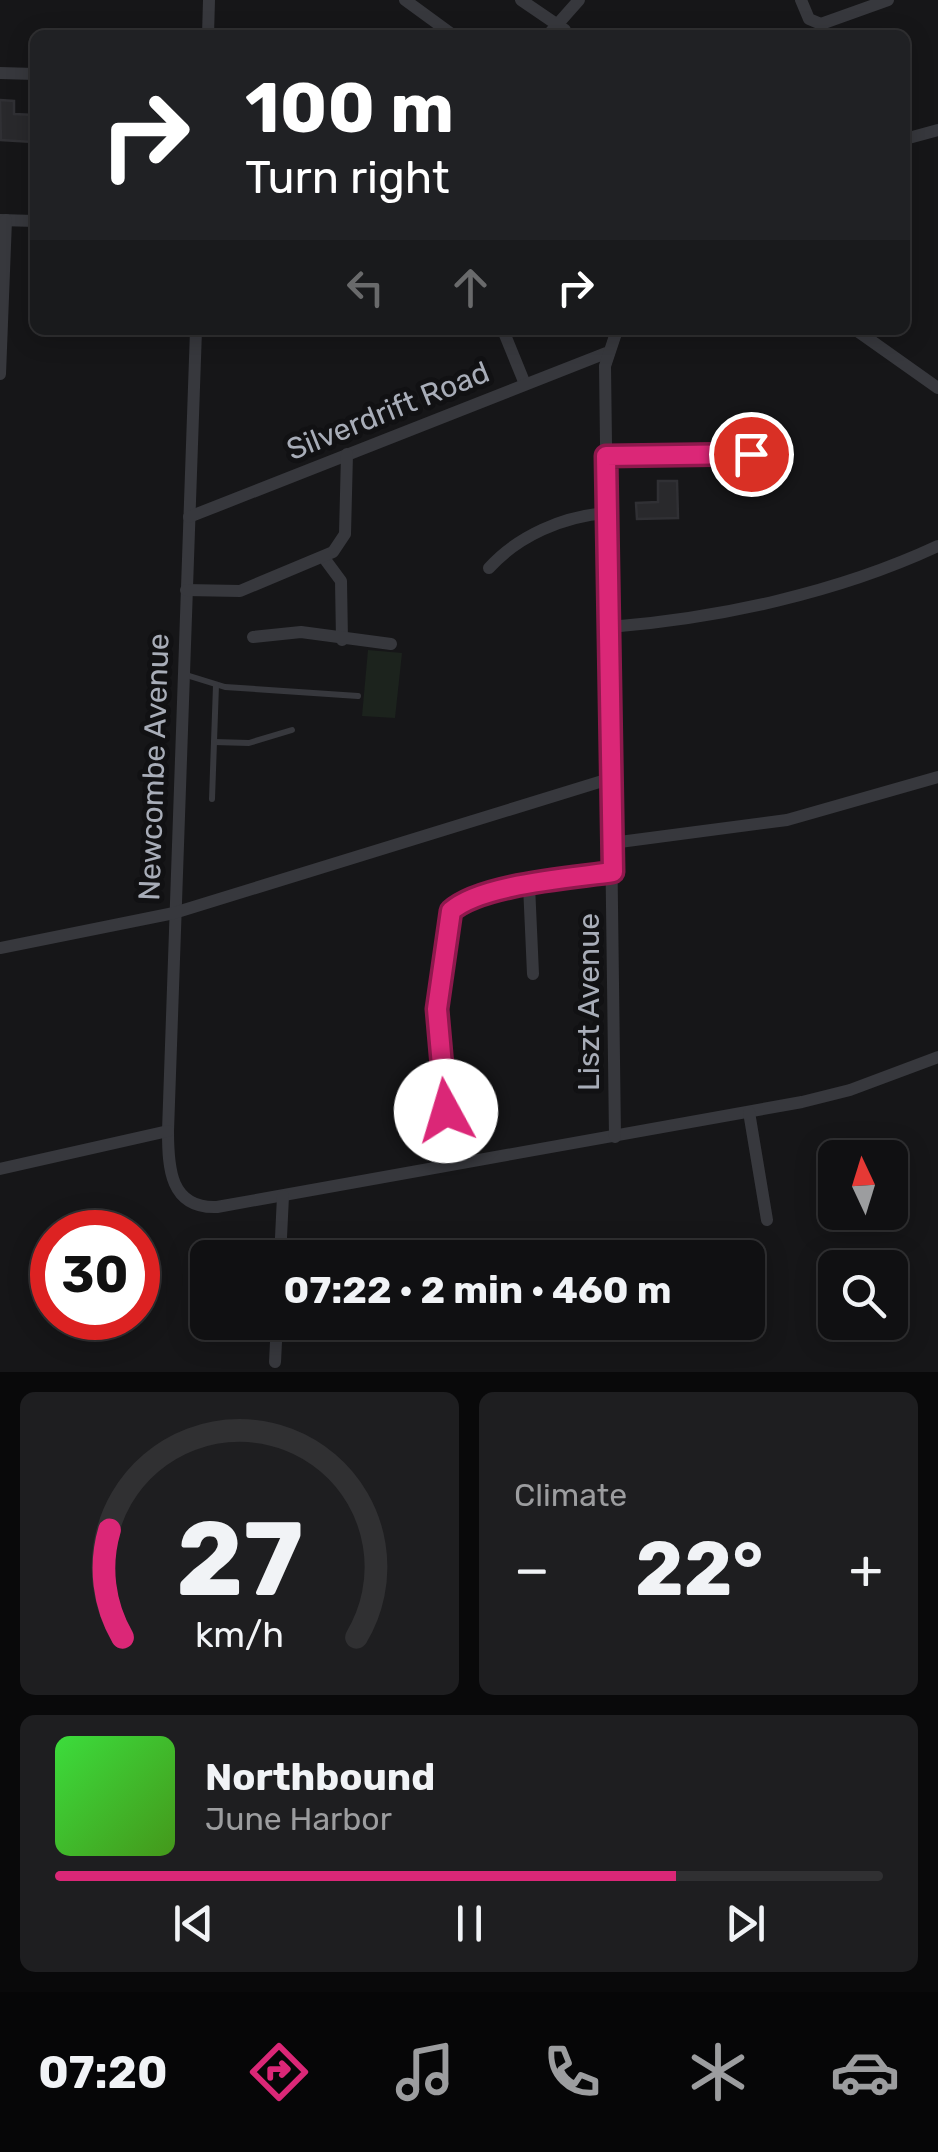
<!DOCTYPE html>
<html lang="en">
<head>
<meta charset="utf-8">
<style>
  body { margin:0; font-family:Rubik,sans-serif; background:#1e1e20; color:#f1f3f6; height:100vh; display:flex; flex-direction:column; font-size:38px; white-space:nowrap }
  * { box-sizing:border-box; margin:0 }
  p { font-size:32px; color:#9c9d9f }
  .icon { flex:none; width:55px; height:55px; fill:none; stroke:currentColor; stroke-width:2; stroke-linecap:round; stroke-linejoin:round }
  .map { position:relative; height:1372px; overflow:hidden }
  .panel { display:flex; flex-direction:column; gap:20px; padding:20px; background:#09090a; flex:1 }
  .panel>* { flex:none }
  .hud { position:absolute; left:30px; top:30px; width:880px; height:305px; border-radius:15px; box-shadow:0 5px 25px #0003,0 0 0 2px #303032; background:#202124; color:#fff; overflow:hidden }
  .needle { width:65px; rotate:356deg }
  .controls { position:absolute; left:818px; top:1140px; display:grid; gap:20px }
  .controls a { display:grid; place-items:center; width:90px; height:90px; border-radius:15px; background:#101012; box-shadow:0 5px 25px #0003,0 0 0 2px #303032; font-size:50px }
  .speed { position:absolute; left:30px; top:1210px; display:flex; gap:20px; font-size:50px; font-weight:700; text-align:center }
  .speed>* { display:grid; place-content:center; width:130px; height:130px; border-radius:50%; background:#101012; box-shadow:0 5px 25px #0003,0 0 0 2px #303032; line-height:1 }
  .speed .limit { border:15px solid #d22; background:#fff; color:#111 }
  .pin { position:absolute; display:grid; place-items:center; width:85px; height:85px; color:#fff; margin:-42px; border:5px solid #fff; border-radius:50%; box-shadow:0 2px 10px #0007 }
  .me { position:absolute; width:110px; margin:-55px; rotate:354deg; stroke-linejoin:round; filter:drop-shadow(0 0 8px #0008) }
  .turn { display:flex; align-items:center; gap:35px; height:210px; padding:0 50px; font-size:45px }
  .turn .icon { width:130px; height:130px; stroke-width:2.5 }
  .turn b { display:block; font-size:70px; line-height:85px }
  .lanes { display:flex; align-items:center; height:95px; padding:0 50px; background:#0003; justify-content:center; gap:50px; direction:ltr }
  .lanes .off { opacity:.35 }
  .big { font-size:75px; font-weight:700; line-height:1.1 }
  .panel .tile { flex:1; display:flex; flex-direction:column; justify-content:center; gap:15px; min-width:0; padding:0 35px; border-radius:15px; background:#1e1e20 }
  .panel .dial { align-items:center; gap:0 }
  .dial svg { height:260px; overflow:visible; fill:none; stroke:#303032; stroke-width:7; stroke-linecap:round; text-anchor:middle }
  .dial text { fill:#f1f3f6; stroke:none }
  .song { display:flex; align-items:center; gap:30px }
  .cover { width:120px; height:120px; border-radius:15px; background:linear-gradient(135deg,hsl(120 70% 55%),hsl(100 70% 35%)) }
  .played { height:10px; border-radius:5px; background:linear-gradient(90deg,#db2777 75%,#303032 75%) }
  .keys { display:flex; justify-content:space-around; direction:ltr }
  .heat { display:flex; justify-content:space-between; align-items:center; font-size:55px; direction:ltr }
  .panel .tiles { flex:1; display:grid; gap:20px; grid-template-columns:1fr 1fr }
  .tile:last-child { grid-column:span 2 }
  .trip { position:absolute; left:190px; top:1240px; width:575px; height:100px; border-radius:15px; background:#101012; box-shadow:0 5px 25px #0003,0 0 0 2px #303032; font-weight:700; line-height:100px; text-align:center }
  .tabs { display:flex; height:160px; justify-content:space-around; align-items:center; background:#060607; color:#9c9d9f }
  .tabs .icon { width:70px; height:70px }
  .tabs .selected { color:#db2777 }
  .tabs b { font-size:45px; color:#f1f3f6 }
  .map>svg:first-child { display:block }
</style>
</head>
<body>
<div class="map">
<svg width="938" height="1372" viewBox="0 0 938 1372">
  <rect width="100%" height="100%" fill="#161618"/>
  <path fill="#1c231d" d="M368,650L402,653L395,718L362,716Z"/>
  <g fill="#29292c" stroke="#303034" stroke-width="2.5">
    <path d="M0,100L14,101V114L35,115L32,142L1,140Z"/>
    <path d="M658,481H677L678,518L637,519L636,503L658,502Z"/>
  </g>
  <g fill="none" stroke-linecap="round" stroke-linejoin="round">
    <g stroke="#37383d" stroke-width="6">
      <path d="M183,674L225,687L358,696"/>
      <path d="M214,742L249,743L292,730"/>
      <path d="M212,799L216,685"/>
    </g>
    <g stroke="#37383d" stroke-width="12">
      <path d="M405,0L453,35"/>
      <path d="M521,0L565,30"/>
      <path d="M801,0L809,19L821,24L888,0"/>
      <path d="M208,35L209,0"/>
      <path d="M548,35L579,0"/>
      <path d="M0,73L35,74"/>
      <path d="M905,139L938,130"/>
      <path d="M0,220L35,221"/>
      <path d="M196,330L168,1131C168,1168 170,1209 217,1207L802,1102L850,1090L938,1057"/>
      <path d="M503,330L525,384"/>
      <path d="M856,330L938,388"/>
      <path d="M0,374L6,220"/>
      <path d="M606,457L751,455"/>
      <path d="M189,517L606,353"/>
      <path d="M324,558L341,581L342,640"/>
      <path d="M489,568C518,536 563,516 607,513"/>
      <path d="M186,590L240,591L333,552L345,534L347,454"/>
      <path d="M610,627C720,618 837,593 938,546"/>
      <path d="M253,637L301,632L391,644"/>
      <path d="M612,843L787,820L938,777"/>
      <path d="M529,885L533,974"/>
      <path d="M0,948L174,913L609,779"/>
      <path d="M446,1111L437,1009L451,911C481,884 572,879 613,872"/>
      <path d="M749,1112L767,1220"/>
      <path d="M615,1137L605,366L617,330"/>
      <path d="M0,1169L168,1131"/>
      <path d="M280,1258L283,1196"/>
      <path d="M275,1362L277,1322"/>
    </g>
  </g>
  <g fill="none" stroke-linecap="round" stroke-linejoin="round">
    <g stroke="#8e194d" stroke-width="25">
      <path id="route" d="M446,1111L437,1009L451,911C481,884 573,878 613,872L606,456L751,454"/>
    </g>
    <use href="#route" stroke="#db2777" stroke-width="18"/>
  </g>
  <g text-anchor="middle" stroke-width="10" stroke-linejoin="round" paint-order="stroke">
    <g font-size="30" fill="#a8adb8" stroke="#111113">
      <text transform="translate(388 411) rotate(-22)" y="10">Silverdrift Road</text>
      <text transform="translate(154 767) rotate(-88)" y="10">Newcombe Avenue</text>
      <text transform="translate(589 1002) rotate(-90)" y="10">Liszt Avenue</text>
    </g>
  </g>
</svg>
<div class="controls">
<a><svg class="needle" viewBox="-14 -14 28 28"><path d="M0-13l5 13h-10z" fill="#e53935"/><path d="M0 13l5-13h-10z" fill="#9c9d9f"/></svg></a>
<a><svg class="icon" aria-label="search" viewBox="0 0 24 24"><circle cx="10" cy="10" r="6"/><path d="M15 15l6 6"/></svg></a>
</div>
<div class="speed"><div class="limit">30</div></div>
<div class="pin" style="left:751px;top:454px;background:#d93025"><svg class="icon" aria-label="arrive" viewBox="0 0 24 24"><path d="M6 21V4h12l-3 4 3 4H6"/></svg></div>
<svg class="me" style="left:446px;top:1111px" viewBox="-20 -20 40 40"><circle r="19" fill="#fff"/><path d="M0-13L10 11 0 6-10 11z" fill="#db2777"/></svg>
<div class="trip">07:22 · 2 min · 460 m</div>
<div class="hud">
<div class="turn"><svg class="icon" aria-label="right" viewBox="0 0 24 24"><path d="M7 20v-9h11M14 6l5 5-5 5"/></svg><div><b>100 m</b>Turn right</div></div>
<div class="lanes"><svg class="icon off" aria-label="left" viewBox="0 0 24 24"><path d="M17 20v-9H6M10 6l-5 5 5 5"/></svg><svg class="icon off" aria-label="ahead" viewBox="0 0 24 24"><path d="M12 20V5M6 11l6-6 6 6"/></svg><svg class="icon" aria-label="right" viewBox="0 0 24 24"><path d="M7 20v-9h11M14 6l5 5-5 5"/></svg></div>
</div>
</div>
<section class="panel">
<div class="tiles">
<div class="tile dial"><svg viewBox="0 0 100 80">
<path d="M14 69A42 42 0 1 1 86 69"/>
<path d="M14 69A42 42 0 0 1 10 36" stroke="#db2777"/>
<text x="50" y="56" font-size="32" font-weight="700">27</text>
<text x="50" y="72" font-size="11">km/h</text>
</svg></div>
<div class="tile"><p>Climate</p>
<div class="heat"><a>−</a><b class="big">22°</b><a>+</a></div>
</div>
<div class="tile">
<div class="song"><i class="cover"></i><div><b>Northbound</b><p>June Harbor</p></div></div>
<div class="played"></div>
<div class="keys"><svg class="icon" aria-label="previous" viewBox="0 0 24 24"><path d="M18 5L8 12l10 7zM5 5v14"/></svg><svg class="icon" aria-label="pause" viewBox="0 0 24 24"><path d="M8 5v14M16 5v14"/></svg><svg class="icon" aria-label="next" viewBox="0 0 24 24"><path d="M6 5l10 7-10 7zM19 5v14"/></svg></div>
</div>
</div>
</section>
<nav class="tabs">
<b>07:20</b>
<svg class="icon selected" aria-label="directions" viewBox="0 0 24 24"><path d="M12 3l9 9-9 9-9-9zM9 14v-3h6M13 9l2 2-2 2"/></svg>
<svg class="icon" aria-label="music" viewBox="0 0 24 24"><path d="M9 18V5l10-2v13"/><circle cx="6" cy="18" r="3"/><circle cx="16" cy="16" r="3"/></svg>
<svg class="icon" aria-label="phone" viewBox="0 0 24 24"><path d="M5 4h4l2 5-3 2q2 4 5 5l2-3 5 2v4C11 20 4 13 5 4z"/></svg>
<svg class="icon" aria-label="climate" viewBox="0 0 24 24"><path d="M12 3v18M4 7l16 10M4 17L20 7"/></svg>
<svg class="icon" aria-label="car" viewBox="0 0 24 24"><path d="M5 17H2v-5l4-1 3-4h7l3 4 3 1v5h-3M9 17h6M6 11h13"/><circle cx="7" cy="17" r="2"/><circle cx="17" cy="17" r="2"/></svg>
</nav>
</body>
</html>
